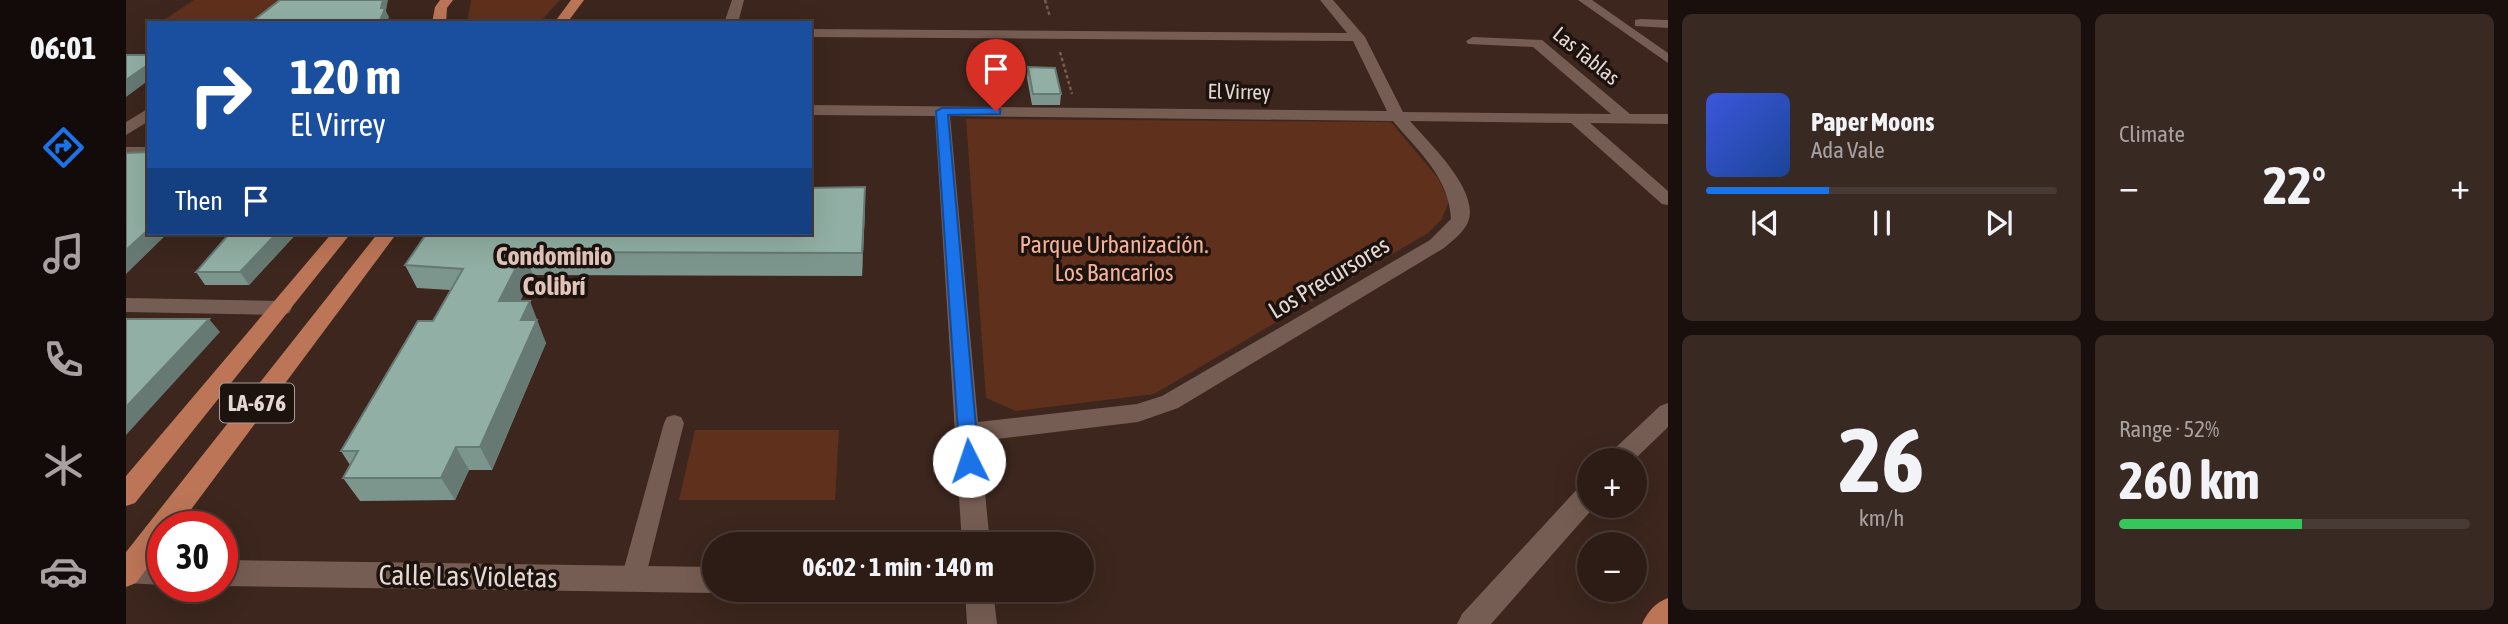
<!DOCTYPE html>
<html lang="en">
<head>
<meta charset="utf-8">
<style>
  body { margin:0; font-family:"Asap Condensed",sans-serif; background:#392923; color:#f1f3f6; height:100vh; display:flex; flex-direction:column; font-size:26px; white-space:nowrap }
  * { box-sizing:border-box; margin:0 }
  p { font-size:23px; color:#a7a1a1 }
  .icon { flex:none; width:38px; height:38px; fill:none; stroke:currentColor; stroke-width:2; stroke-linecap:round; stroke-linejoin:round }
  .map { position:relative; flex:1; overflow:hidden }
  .details { display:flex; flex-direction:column; gap:14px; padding:14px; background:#190f0c; width:840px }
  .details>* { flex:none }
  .banner { position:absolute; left:21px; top:21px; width:665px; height:214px; border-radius:0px; box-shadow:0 7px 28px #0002,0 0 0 2px #483a35; background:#1a4fa0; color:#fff; overflow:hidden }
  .buttons { position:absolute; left:1451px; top:448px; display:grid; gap:14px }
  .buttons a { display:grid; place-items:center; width:70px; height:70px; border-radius:50%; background:#2d1c16; box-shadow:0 7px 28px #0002,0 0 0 2px #483a35; font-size:35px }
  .speed { position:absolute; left:21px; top:511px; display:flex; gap:14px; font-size:35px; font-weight:700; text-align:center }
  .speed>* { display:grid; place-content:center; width:91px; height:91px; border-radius:50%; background:#2d1c16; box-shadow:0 7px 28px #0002,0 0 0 2px #483a35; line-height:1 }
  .speed .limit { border:10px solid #d22; background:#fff; color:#111 }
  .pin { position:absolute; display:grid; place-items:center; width:60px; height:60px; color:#fff; margin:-72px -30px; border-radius:50% 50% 50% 0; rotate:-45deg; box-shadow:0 0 7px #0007 }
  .pin .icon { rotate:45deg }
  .me { position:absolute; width:77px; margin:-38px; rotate:356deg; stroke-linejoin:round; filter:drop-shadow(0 0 5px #0008) }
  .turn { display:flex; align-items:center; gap:24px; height:147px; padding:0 28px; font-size:32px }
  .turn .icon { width:91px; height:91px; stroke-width:2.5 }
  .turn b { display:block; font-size:49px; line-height:60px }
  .then { display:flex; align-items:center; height:66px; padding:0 28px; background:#0003; gap:14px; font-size:26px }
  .big { font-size:52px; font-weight:700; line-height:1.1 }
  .details .widget { flex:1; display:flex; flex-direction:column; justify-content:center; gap:10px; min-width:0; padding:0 24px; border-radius:10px; background:#392923 }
  .details .dial { align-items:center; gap:0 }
  .dial b { font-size:91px; line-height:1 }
  .song { display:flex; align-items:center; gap:21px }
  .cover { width:84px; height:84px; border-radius:10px; background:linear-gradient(135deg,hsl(230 70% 55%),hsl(220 70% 35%)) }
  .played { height:7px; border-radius:4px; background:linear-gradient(90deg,#1a73e8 35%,#483a35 35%) }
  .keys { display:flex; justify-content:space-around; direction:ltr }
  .heat { display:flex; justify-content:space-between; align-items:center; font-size:38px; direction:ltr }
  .charge { height:10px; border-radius:5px; background:linear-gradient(90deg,#34c759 52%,#483a35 0) }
  .details .tiles { flex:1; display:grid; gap:14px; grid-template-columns:repeat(2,1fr) }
  .trip { position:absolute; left:576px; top:532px; width:392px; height:70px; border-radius:35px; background:#2d1c16; box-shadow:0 7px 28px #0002,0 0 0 2px #483a35; font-weight:700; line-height:70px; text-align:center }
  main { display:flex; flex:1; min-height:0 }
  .dock { display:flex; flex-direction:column; width:126px; justify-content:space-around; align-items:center; background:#120b09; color:#a7a1a1 }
  .dock .icon { width:49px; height:49px }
  .dock .active { color:#1a73e8 }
  .dock b { font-size:32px; color:#f1f3f6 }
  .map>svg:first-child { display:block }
</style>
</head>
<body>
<main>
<nav class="dock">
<b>06:01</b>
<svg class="icon active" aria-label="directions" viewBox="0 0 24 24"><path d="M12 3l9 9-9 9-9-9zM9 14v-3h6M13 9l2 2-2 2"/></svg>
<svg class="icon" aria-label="music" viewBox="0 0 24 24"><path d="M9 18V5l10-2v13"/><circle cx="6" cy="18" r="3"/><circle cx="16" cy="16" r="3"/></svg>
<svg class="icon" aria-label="phone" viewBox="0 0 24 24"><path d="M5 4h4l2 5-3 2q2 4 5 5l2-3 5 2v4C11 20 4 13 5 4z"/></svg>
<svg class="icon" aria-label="climate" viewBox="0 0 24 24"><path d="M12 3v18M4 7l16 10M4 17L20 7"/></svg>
<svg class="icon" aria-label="car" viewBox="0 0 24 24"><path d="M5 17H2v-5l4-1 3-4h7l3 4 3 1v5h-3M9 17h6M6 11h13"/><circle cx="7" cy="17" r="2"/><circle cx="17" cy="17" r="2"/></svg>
</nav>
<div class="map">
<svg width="1542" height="624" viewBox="0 0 1542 624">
  <rect width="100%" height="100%" fill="#3c261d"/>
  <g fill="#5f311d">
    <path d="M68,0H168L140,23H33Z"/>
    <path d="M345,0H434L413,23H341Z"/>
    <path d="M840,119L1265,122L1312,178L1323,201L1316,219L1302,233L1028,394L890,411L860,398Z"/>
    <path d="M569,430H713L709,500H553Z"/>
  </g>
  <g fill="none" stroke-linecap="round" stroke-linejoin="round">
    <g stroke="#715d55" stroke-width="2.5" stroke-dasharray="3.5 2.5" stroke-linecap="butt">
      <path d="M919,0L924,17"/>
      <path d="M934,52L946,94"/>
    </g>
    <path fill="#765d53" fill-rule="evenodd" d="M548,415L555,417L558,423L519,579L515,587L507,590L499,587L495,579L538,423L541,417Z"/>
    <g fill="#765d53" fill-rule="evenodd">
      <path d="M606,0H618L612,23H598Z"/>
      <path d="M1194,0H1207L1239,37L1277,112L1485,114L1407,47L1342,44L1340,41L1347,37L1416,40L1504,114H1542V124L1464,123L1542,191V205L1536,204L1445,123L1284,121C1303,143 1351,188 1343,219C1340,231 1326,241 1318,248L1052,408L1012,422L854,441L864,544H836L809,116L684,115V105L1261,111L1227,41L684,37V29L1221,33ZM824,116L1267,121C1293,152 1323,177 1325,219L1304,240L1036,396L1011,404L852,422Z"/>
      <path d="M1452,0H1466L1542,53V63Z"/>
      <path d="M1514,19L1542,20V28L1509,26V20Z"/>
      <path d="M23,108V121L0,135V122Z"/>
      <rect x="0" y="147" width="23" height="10"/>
      <path d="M0,298L156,301L163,303L166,308L163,313L156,315L0,312Z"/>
      <path d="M1542,403V427L1508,460H1481L1484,453L1534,406Z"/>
      <path d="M1463,483V506H1469L1365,624H1331L1336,614L1454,486Z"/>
      <path d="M0,559H37V585L0,583Z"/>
      <path d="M96,560L588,567V590H596L588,593L96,586Z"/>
      <path d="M839,590H867L871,624H841Z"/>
    </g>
    <g fill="#bc7557" fill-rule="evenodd">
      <path d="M314,0H327L321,8L320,23H306L309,7Z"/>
      <path d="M445,0H458L441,23H428Z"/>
      <path d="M206,233H225L9,503L0,506V476Z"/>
      <path d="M252,233H271L52,527H37V547L10,583L0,587V552Z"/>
      <path d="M1542,598V624H1516C1522,611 1529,603 1542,598Z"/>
    </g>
  </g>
  <g fill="#7d968d">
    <path d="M902,67L935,94L934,105H906L901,78Z"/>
    <path d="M739,209L736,276L407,275L394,301L420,343L366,470H343L329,500L234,501L217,478L224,465L215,451L307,321L325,290L291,288L279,265Z"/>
    <path d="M104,233H171L123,285H79L70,272Z"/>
  </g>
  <g fill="#667a73">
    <path d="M257,0H262L260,11L263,17L261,23H253Z"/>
    <path d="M23,64V80L0,97V80Z"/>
    <path d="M739,187V209L736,276V253Z"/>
    <path d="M23,229V233H42L0,274V250Z"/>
    <path d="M151,233H171L123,285L114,272Z"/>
    <path d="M398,252L407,275L383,324L373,301Z"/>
    <path d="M404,301L420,343L366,470L354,447L395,320Z"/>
    <path d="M83,319L94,332L0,435V407Z"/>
    <path d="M330,447L343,470L329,500L315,478Z"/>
  </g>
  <g fill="#91afa4" stroke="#667a73" stroke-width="2">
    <path d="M154,0H257L255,8H259L253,23H124Z"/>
    <path d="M0,55H23V64L0,80Z"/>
    <path d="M902,67L929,68L935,94H907Z"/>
    <path d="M23,152V229L0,250V153Z"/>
    <path d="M739,187L736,253L398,252L373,301H404L395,320H411L354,447H330L315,478H217L232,451H215L292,321H307L337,269L279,265L301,233H684V188Z"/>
    <path d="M104,233H151L114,272H70Z"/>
    <path d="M0,319H83L0,407Z"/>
  </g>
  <path fill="#1a73e8" stroke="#114b97" stroke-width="2" d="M870,108L874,109V114L822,115L853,461L850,466L843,469L837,466L834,461L810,111L816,108Z"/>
  <g text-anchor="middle" stroke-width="7" stroke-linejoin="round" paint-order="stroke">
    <g font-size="21" fill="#e5d7d1" stroke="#1c120e">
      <text transform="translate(1460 56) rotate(39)" y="7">Las Tablas</text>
      <text transform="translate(1113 92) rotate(1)" y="7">El Virrey</text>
    </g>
    <rect fill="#1c120e" stroke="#a99c96" stroke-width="2" x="94" y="383.5" width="74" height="39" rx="5"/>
    <g font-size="23" font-weight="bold" fill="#e5d7d1">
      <text x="131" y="411">LA-676</text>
    </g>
    <g font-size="24" fill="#f5b296" stroke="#1c120e">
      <text x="988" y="253">Parque Urbanización.<tspan x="988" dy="28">Los Bancarios</tspan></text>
    </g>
    <g font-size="24" fill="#e5d7d1" stroke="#1c120e">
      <text transform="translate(1203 278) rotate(-31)" y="8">Los Precursores</text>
    </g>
    <g font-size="26" font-weight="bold" fill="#e2c5ba" stroke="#1c120e">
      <text x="428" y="265">Condominio<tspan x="428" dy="30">Colibrí</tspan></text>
    </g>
    <g font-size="28" fill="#e5d7d1" stroke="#1c120e">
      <text transform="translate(342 576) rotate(1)" y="10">Calle Las Violetas</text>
    </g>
  </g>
</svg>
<div class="buttons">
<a>+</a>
<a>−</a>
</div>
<div class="speed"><div class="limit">30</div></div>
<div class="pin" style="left:870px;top:111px;background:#d93025"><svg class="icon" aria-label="arrive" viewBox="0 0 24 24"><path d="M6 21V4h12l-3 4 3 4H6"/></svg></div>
<svg class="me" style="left:843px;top:461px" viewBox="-20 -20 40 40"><circle r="19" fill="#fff"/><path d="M0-13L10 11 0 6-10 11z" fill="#1a73e8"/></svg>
<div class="trip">06:02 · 1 min · 140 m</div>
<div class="banner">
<div class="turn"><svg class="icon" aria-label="right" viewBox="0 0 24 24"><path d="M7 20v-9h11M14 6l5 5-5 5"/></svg><div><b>120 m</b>El Virrey</div></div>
<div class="then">Then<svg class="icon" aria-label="arrive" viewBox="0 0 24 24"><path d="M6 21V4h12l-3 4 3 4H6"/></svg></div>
</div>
</div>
<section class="details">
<div class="tiles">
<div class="widget">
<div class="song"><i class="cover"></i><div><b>Paper Moons</b><p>Ada Vale</p></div></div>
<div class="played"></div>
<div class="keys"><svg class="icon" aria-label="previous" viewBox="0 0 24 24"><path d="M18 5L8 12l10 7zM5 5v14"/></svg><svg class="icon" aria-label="pause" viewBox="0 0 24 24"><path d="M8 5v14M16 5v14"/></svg><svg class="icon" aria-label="next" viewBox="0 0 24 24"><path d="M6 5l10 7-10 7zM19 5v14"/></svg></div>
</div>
<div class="widget"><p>Climate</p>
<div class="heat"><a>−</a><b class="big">22°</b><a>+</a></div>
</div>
<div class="widget dial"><b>26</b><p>km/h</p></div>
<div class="widget"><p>Range · 52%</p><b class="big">260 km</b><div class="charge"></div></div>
</div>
</section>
</main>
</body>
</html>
